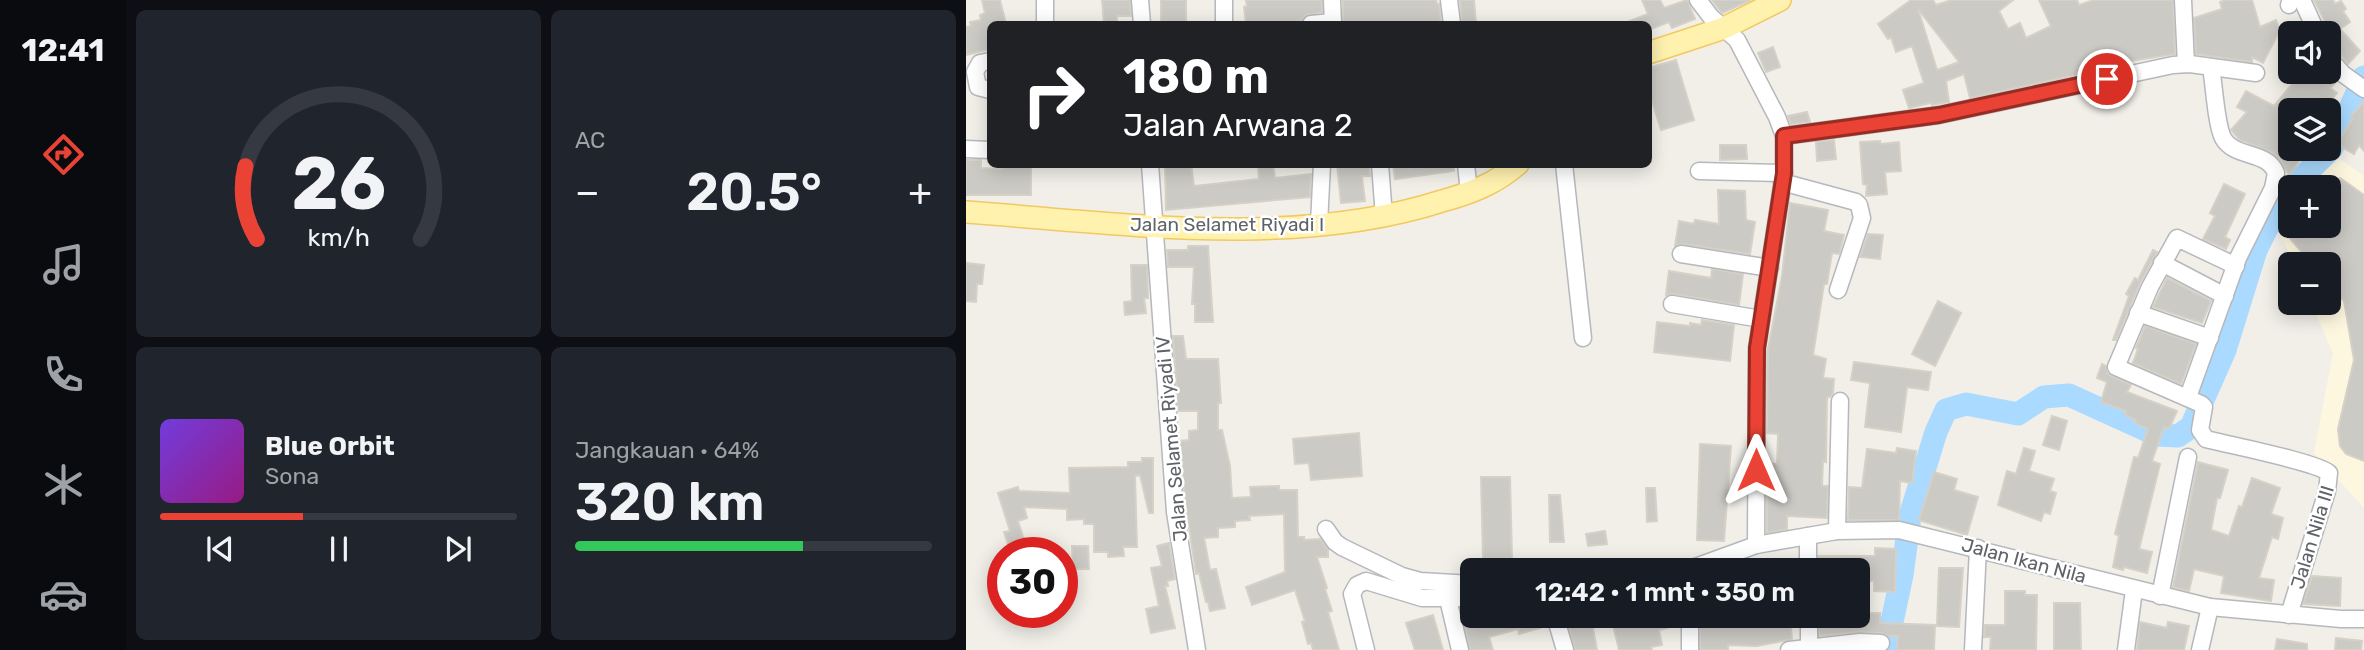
<!DOCTYPE html>
<html lang="id">
<head>
<meta charset="utf-8">
<style>
  body { margin:0; font-family:Rubik,sans-serif; background:#20242c; color:#f1f3f6; height:100vh; display:flex; flex-direction:column; font-size:26px; white-space:nowrap }
  * { box-sizing:border-box; margin:0 }
  p { font-size:23px; color:#9ea1a6 }
  .icon { flex:none; width:38px; height:38px; fill:none; stroke:currentColor; stroke-width:2; stroke-linecap:round; stroke-linejoin:round }
  .map { position:relative; flex:1; overflow:hidden }
  .details { display:flex; flex-direction:column; gap:10px; padding:10px; background:#0d0f14; width:840px }
  .details>* { flex:none }
  .banner { position:absolute; left:21px; top:21px; width:665px; height:147px; border-radius:10px; box-shadow:0 4px 18px #0003; background:#202124; color:#fff; overflow:hidden }
  .controls { position:absolute; left:1312px; top:21px; display:grid; gap:14px }
  .controls a { display:grid; place-items:center; width:63px; height:63px; border-radius:10px; background:#171b24; box-shadow:0 4px 18px #0003; font-size:35px }
  .speed { position:absolute; left:21px; top:537px; display:flex; gap:14px; font-size:35px; font-weight:700; text-align:center }
  .speed>* { display:grid; place-content:center; width:91px; height:91px; border-radius:50%; background:#171b24; box-shadow:0 4px 18px #0003; line-height:1 }
  .speed .limit { border:10px solid #d22; background:#fff; color:#111 }
  .pin { position:absolute; display:grid; place-items:center; width:60px; height:60px; color:#fff; margin:-30px; border:4px solid #fff; border-radius:50%; box-shadow:0 2px 7px #0007 }
  .me { position:absolute; width:77px; margin:-38px; rotate:0deg; stroke-linejoin:round; filter:drop-shadow(0 0 5px #0008) }
  .turn { display:flex; align-items:center; gap:24px; height:147px; padding:0 21px; font-size:32px }
  .turn .icon { width:91px; height:91px; stroke-width:2.5 }
  .turn b { display:block; font-size:49px; line-height:60px }
  .big { font-size:52px; font-weight:600; line-height:1.1 }
  .details .card { flex:1; display:flex; flex-direction:column; justify-content:center; gap:10px; min-width:0; padding:0 24px; border-radius:10px; background:#20242c }
  .details .dial { align-items:center; gap:0 }
  .dial svg { height:182px; overflow:visible; fill:none; stroke:#363941; stroke-width:7; stroke-linecap:round; text-anchor:middle }
  .dial text { fill:#f1f3f6; stroke:none }
  .song { display:flex; align-items:center; gap:21px }
  .cover { width:84px; height:84px; border-radius:10px; background:linear-gradient(135deg,hsl(260 70% 55%),hsl(310 70% 35%)) }
  .played { height:7px; border-radius:4px; background:linear-gradient(90deg,#ea4335 40%,#363941 40%) }
  .keys { display:flex; justify-content:space-around; direction:ltr }
  .heat { display:flex; justify-content:space-between; align-items:center; font-size:38px; direction:ltr }
  .charge { height:10px; border-radius:5px; background:linear-gradient(90deg,#34c759 64%,#363941 0) }
  .details .tiles { flex:1; display:grid; gap:10px; grid-template-columns:repeat(2,1fr) }
  .trip { position:absolute; left:494px; top:558px; width:410px; height:70px; border-radius:10px; background:#171b24; box-shadow:0 4px 18px #0003; font-weight:600; line-height:70px; text-align:center }
  main { display:flex; flex:1; min-height:0 }
  .tabs { display:flex; flex-direction:column; width:126px; justify-content:space-around; align-items:center; background:#090b0e; color:#9ea1a6 }
  .tabs .icon { width:49px; height:49px }
  .tabs .current { color:#ea4335 }
  .tabs b { font-size:32px; color:#f1f3f6 }
  .map>svg:first-child { display:block }
</style>
</head>
<body>
<main>
<nav class="tabs">
<b>12:41</b>
<svg class="icon current" aria-label="directions" viewBox="0 0 24 24"><path d="M12 3l9 9-9 9-9-9zM9 14v-3h6M13 9l2 2-2 2"/></svg>
<svg class="icon" aria-label="music" viewBox="0 0 24 24"><path d="M9 18V5l10-2v13"/><circle cx="6" cy="18" r="3"/><circle cx="16" cy="16" r="3"/></svg>
<svg class="icon" aria-label="phone" viewBox="0 0 24 24"><path d="M5 4h4l2 5-3 2q2 4 5 5l2-3 5 2v4C11 20 4 13 5 4z"/></svg>
<svg class="icon" aria-label="climate" viewBox="0 0 24 24"><path d="M12 3v18M4 7l16 10M4 17L20 7"/></svg>
<svg class="icon" aria-label="car" viewBox="0 0 24 24"><path d="M5 17H2v-5l4-1 3-4h7l3 4 3 1v5h-3M9 17h6M6 11h13"/><circle cx="7" cy="17" r="2"/><circle cx="17" cy="17" r="2"/></svg>
</nav>
<section class="details">
<div class="tiles">
<div class="card dial"><svg viewBox="0 0 100 80">
<path d="M14 69A42 42 0 1 1 86 69"/>
<path d="M14 69A42 42 0 0 1 9 37" stroke="#ea4335"/>
<text x="50" y="56" font-size="32" font-weight="700">26</text>
<text x="50" y="72" font-size="11">km/h</text>
</svg></div>
<div class="card"><p>AC</p>
<div class="heat"><a>−</a><b class="big">20.5°</b><a>+</a></div>
</div>
<div class="card">
<div class="song"><i class="cover"></i><div><b>Blue Orbit</b><p>Sona</p></div></div>
<div class="played"></div>
<div class="keys"><svg class="icon" aria-label="previous" viewBox="0 0 24 24"><path d="M18 5L8 12l10 7zM5 5v14"/></svg><svg class="icon" aria-label="pause" viewBox="0 0 24 24"><path d="M8 5v14M16 5v14"/></svg><svg class="icon" aria-label="next" viewBox="0 0 24 24"><path d="M6 5l10 7-10 7zM19 5v14"/></svg></div>
</div>
<div class="card"><p>Jangkauan · 64%</p><b class="big">320 km</b><div class="charge"></div></div>
</div>
</section>
<div class="map">
<svg width="1398" height="650" viewBox="0 0 1398 650">
  <rect width="100%" height="100%" fill="#f1efe8"/>
  <path fill="#fef7e0" d="M1371,157L1398,176V508L1348,453L1367,353L1345,303H1363V264H1328L1309,223L1325,207V226H1363V187H1343Z"/>
  <g fill="none" stroke-linecap="round" stroke-linejoin="round">
    <g stroke="#aadaff" stroke-width="23">
      <path d="M1326,187L1366,148L1398,77"/>
      <path d="M926,650L924,631L936,575L944,516L970,432L980,410L1000,404L1052,414L1078,397L1103,395L1191,435L1212,436L1225,427L1259,350L1290,250L1317,196L1325,188"/>
    </g>
  </g>
  <g fill="#cccac5" stroke="#d6d1c6" stroke-width="2" fill-rule="evenodd">
    <path d="M16,0H34L40,24H24V49L0,55V27L5,26L4,22L15,20L14,15L19,13Z"/>
    <path d="M136,0H164L165,16H151V24H138Z"/>
    <rect x="195" y="0" width="25" height="24"/>
    <path d="M280,0H356V12L340,15L335,21L312,24H280L278,7L281,6Z"/>
    <path d="M377,0H470L471,4H473L475,24H377Z"/>
    <path d="M494,0H508L510,24H496Z"/>
    <path d="M676,0H694L698,8L721,0L729,19L706,28L703,22L682,30V24H656L682,14Z"/>
    <path d="M746,0H785L756,13Z"/>
    <path d="M945,0H967L970,5L986,0H1047L1033,11L1042,29L1054,23L1060,38L1085,26L1073,0H1111L1113,5L1128,0H1207L1209,54L1165,61V63L1004,98L998,74L980,81L983,102L966,105L965,103L943,108L937,90L958,83L946,46L930,52L925,37L922,39L912,24ZM952,9L993,62L971,70Z"/>
    <path d="M1260,0H1286L1294,27L1310,20L1314,30L1297,63L1286,57V62L1230,54L1228,18L1256,9L1254,2Z"/>
    <path d="M1348,0H1367L1369,4L1375,1L1380,9L1377,11L1384,22L1374,29L1394,51L1382,64L1365,41L1368,39Z"/>
    <path d="M807,47L814,67L800,72L792,53Z"/>
    <path d="M710,60L728,120L695,130L682,88V68Z"/>
    <path d="M1336,72H1361L1370,82L1364,88L1371,93L1357,110H1325V149H1341L1323,175L1314,160L1306,152L1274,140L1265,130L1281,112L1271,107L1280,91L1308,106Z"/>
    <path d="M1398,101V151L1393,145L1388,154L1371,144L1387,118L1385,116Z"/>
    <path d="M841,112L844,122L825,124L822,116Z"/>
    <path d="M868,140L870,159L851,161L850,142Z"/>
    <path d="M914,141V144L933,142L935,171L919,172L921,194L900,196L901,185L897,184L894,142Z"/>
    <path d="M754,145H780L781,159L754,160Z"/>
    <path d="M0,160H15V168L36,169V164H65V195H0Z"/>
    <path d="M199,164H225L228,186L293,179L292,164H307L309,178L345,174L344,197L200,210Z"/>
    <path d="M371,164H403L404,176H396L399,201L375,203Z"/>
    <path d="M427,164H488V171L429,179Z"/>
    <path d="M1374,178L1398,195V461L1380,454L1374,446L1372,429L1388,360L1378,301L1363,285V264H1346L1322,236L1331,226H1363V190Z"/>
    <path d="M1258,184L1279,194L1259,237L1264,240L1260,249L1237,239L1249,216L1244,213Z"/>
    <path d="M752,190L779,191L780,220L789,222L784,254L717,244L709,246L713,221L728,224L729,220L753,224Z"/>
    <path d="M824,203L862,210L858,231L878,235L873,254L866,253L861,284H858L847,355L860,359L857,378L868,379L867,393L864,397H861L860,462L857,461L856,486H862L861,518L821,516V529L801,533V463L811,464L812,434L801,433L802,349L816,276Z"/>
    <path d="M902,234L917,235L914,259L894,257Z"/>
    <path d="M222,246H242L247,322H229V304H226L228,267H202L201,250H222Z"/>
    <path d="M1187,250L1191,252L1174,283L1150,340H1147L1163,296L1160,294L1169,278L1172,280Z"/>
    <path d="M0,263L18,265L16,284H11L10,302L0,301Z"/>
    <path d="M165,265H181L182,298H178L180,313L159,315L158,302L166,301Z"/>
    <path d="M746,269L777,274L773,305L708,294L700,295L703,271L745,278Z"/>
    <path d="M1201,278L1245,301L1236,323L1187,307Z"/>
    <path d="M972,301L995,313L969,366L946,354Z"/>
    <path d="M736,320L768,325L764,361L688,352L691,322L724,326V323L735,325Z"/>
    <path d="M1179,326L1230,344L1215,384L1167,363L1172,349L1170,348Z"/>
    <path d="M207,336H217L220,359H252L255,403H252V430H256L264,466L266,498L285,497L284,487L313,486V490H331L332,537H338V540L354,539L362,549V557H351L361,588L359,589L366,611L362,612L373,650H347L345,643L342,644L336,622L339,621L329,590L286,605L280,587L319,572L318,514L283,516L284,520L269,521V527L252,528V537L238,538L244,570L250,569L259,608L244,611L242,602H240L233,573L230,574L219,500L214,441L223,440V431L232,430V411H212Z"/>
    <path d="M888,362L965,372L962,390L941,387L935,432L899,427L904,383L885,380Z"/>
    <path d="M1136,364L1140,366L1141,373L1145,376L1165,385L1161,392L1211,411L1203,429L1198,427L1186,461L1194,464L1173,549L1186,552L1181,573L1158,567L1157,570L1147,567L1153,536L1149,534L1168,457L1172,458L1182,429L1169,423L1170,420L1159,415L1160,411L1135,402L1141,382L1131,378Z"/>
    <path d="M1086,416L1101,421L1093,450L1077,445Z"/>
    <path d="M393,433L396,476L345,480L343,463L329,464L327,439Z"/>
    <path d="M734,444L765,446L758,541L731,540Z"/>
    <path d="M931,448L950,451L946,483L934,481L933,520H882L883,487L896,488L901,449L930,453Z"/>
    <path d="M1058,448L1069,451L1063,471L1088,479L1084,491L1090,493L1084,514L1078,512L1075,521L1032,505L1041,471L1050,474Z"/>
    <path d="M176,458H187V513H183L174,475L169,476L171,547H157L158,556L142,557V552H128V524H118V519L101,520V509L58,507L61,518L52,521L62,553H45L38,532L44,531L32,493L52,487L53,491L104,493L103,468L162,467V462H176Z"/>
    <path d="M1232,462L1262,470L1254,498H1251L1245,530L1263,536L1273,506L1276,507L1286,478L1314,488L1305,514L1317,518L1312,539L1306,537L1293,578L1308,580L1305,601L1255,593L1258,576L1228,569L1223,591L1207,587Z"/>
    <path d="M968,472L991,479L988,490L1012,497L1001,535L953,520Z"/>
    <path d="M515,477H544L546,558L517,559Z"/>
    <path d="M680,488H689L691,521L681,522Z"/>
    <path d="M583,495H594L598,542H584Z"/>
    <path d="M639,531L641,544L622,546L620,534Z"/>
    <path d="M203,543L209,579L201,581L202,586H199L209,628L185,633L180,609L193,606L185,568L196,566L191,546Z"/>
    <path d="M106,546H122L123,569H107Z"/>
    <path d="M909,548L930,549L929,592L908,591V581H891V570H852V556H909Z"/>
    <path d="M801,560L831,561L832,570H800Z"/>
    <path d="M973,568H997L993,627L971,626Z"/>
    <path d="M1346,576L1375,578L1374,606L1337,604Z"/>
    <path d="M1039,591H1059V595H1071L1070,650H1024L1025,637H1018L1019,625H1039Z"/>
    <path d="M1088,603H1114L1115,650H1088Z"/>
    <path d="M902,613H914V623L969,625L968,650H931L932,636H923L915,633L893,632L853,636V616H881L880,624L902,625Z"/>
    <path d="M467,615L477,650H449L440,623Z"/>
    <path d="M505,616H570L574,628L553,634L552,629L523,637L527,650H504L497,618Z"/>
    <path d="M600,616L625,618L631,650H609Z"/>
    <path d="M645,616H698L701,628L693,630L696,645L685,647L686,650H653Z"/>
    <path d="M734,616H824L826,639L791,646L762,645V650H734Z"/>
    <path d="M1174,622L1201,628L1202,622L1223,626L1218,650H1171Z"/>
    <path d="M1370,638L1396,641L1395,650H1369Z"/>
    <path d="M1311,639L1341,644V650H1309Z"/>
  </g>
  <g fill="none" stroke-linecap="round" stroke-linejoin="round">
    <g stroke="#b5b8bc" stroke-width="19">
      <g id="minor">
        <path d="M79,0V24"/>
        <path d="M174,0L176,24"/>
        <path d="M366,0L367,24"/>
        <path d="M483,0L486,24"/>
        <path d="M732,0L745,17L771,40L811,117L818,136V173L791,348L790,545"/>
        <path d="M1217,0L1220,64"/>
        <path d="M1336,0L1351,33"/>
        <path d="M1323,5L1325,0"/>
        <path d="M258,24V0"/>
        <path d="M345,24L367,22"/>
        <path d="M1363,58L1377,74L1398,89"/>
        <path d="M24,61L14,63L9,72L12,87L24,90"/>
        <path d="M818,136L973,115L1207,65L1224,64L1290,73"/>
        <path d="M0,149L24,150"/>
        <path d="M184,164L209,512L231,650"/>
        <path d="M414,164L418,217"/>
        <path d="M500,164L503,193"/>
        <path d="M598,164L617,338"/>
        <path d="M733,171L818,173"/>
        <path d="M816,182L890,202L893,205L896,218L872,290"/>
        <path d="M353,224L356,164"/>
        <path d="M715,254L804,268"/>
        <path d="M1196,263L1259,296"/>
        <path d="M1270,266L1211,238L1184,287L1150,367L1235,404L1238,407L1234,430L1240,439C1263,445 1350,462 1363,473L1361,491L1323,615"/>
        <path d="M706,304L795,319"/>
        <path d="M1172,313L1244,338"/>
        <path d="M1222,397L1272,258L1307,188L1310,173C1301,150 1269,159 1257,138C1250,124 1248,84 1245,67"/>
        <path d="M360,529L369,542L376,547L436,576L454,581L506,584"/>
        <path d="M871,531L874,401"/>
        <path d="M842,536V570"/>
        <path d="M721,570L790,545L871,531L933,530L1244,607L1375,619H1398"/>
        <path d="M1194,596L1222,457"/>
        <path d="M482,599L494,650"/>
        <path d="M589,616L599,650"/>
        <path d="M843,616V647"/>
        <path d="M400,650L386,594L391,585L400,581L456,598H506"/>
        <path d="M724,650V616"/>
        <path d="M823,650L894,642L915,643"/>
        <path d="M1007,650L1012,548"/>
        <path d="M1160,650L1168,590"/>
        <path d="M1234,650L1244,607"/>
      </g>
    </g>
    <g stroke="#f2c960" stroke-width="24">
      <g id="major">
        <path d="M682,53L758,28L814,0"/>
        <path d="M0,212C153,223 327,249 476,201C505,193 529,184 552,164"/>
      </g>
    </g>
    <use href="#minor" stroke="#fff" stroke-width="16"/>
    <use href="#major" stroke="#fff2af" stroke-width="21"/>
  </g>
  <g fill="none" stroke-linecap="round" stroke-linejoin="round">
    <g stroke="#982c22" stroke-width="18">
      <path id="route" d="M790,470L791,348L818,173V136L973,115L1141,79"/>
    </g>
    <use href="#route" stroke="#ea4335" stroke-width="12"/>
  </g>
  <g text-anchor="middle" stroke-width="5" stroke-linejoin="round" paint-order="stroke">
    <g font-size="19" fill="#5f6368" stroke="#fff">
      <text x="261" y="231">Jalan Selamet Riyadi I</text>
      <text transform="translate(205 439) rotate(-95)" y="7">Jalan Selamet Riyadi IV</text>
      <text transform="translate(1346 537) rotate(-73)" y="7">Jalan Nila III</text>
      <text transform="translate(1058 560) rotate(15)" y="7">Jalan Ikan Nila</text>
    </g>
  </g>
</svg>
<div class="controls">
<a><svg class="icon" aria-label="sound" viewBox="0 0 24 24"><path d="M4 9h4l5-4v14l-5-4H4zM17 9q2 3 0 6"/></svg></a>
<a><svg class="icon" aria-label="layers" viewBox="0 0 24 24"><path d="M12 4l9 5-9 5-9-5zM3 14l9 5 9-5"/></svg></a>
<a>+</a>
<a>−</a>
</div>
<div class="speed"><div class="limit">30</div></div>
<div class="pin" style="left:1141px;top:79px;background:#d93025"><svg class="icon" aria-label="arrive" viewBox="0 0 24 24"><path d="M6 21V4h12l-3 4 3 4H6"/></svg></div>
<svg class="me" style="left:790px;top:470px" viewBox="-20 -20 40 40"><path d="M0-17L14 15 0 8-14 15z" fill="#ea4335" stroke="#fff" stroke-width="4"/></svg>
<div class="trip">12:42 · 1 mnt · 350 m</div>
<div class="banner">
<div class="turn"><svg class="icon" aria-label="right" viewBox="0 0 24 24"><path d="M7 20v-9h11M14 6l5 5-5 5"/></svg><div><b>180 m</b>Jalan Arwana 2</div></div>
</div>
</div>
</main>
</body>
</html>
